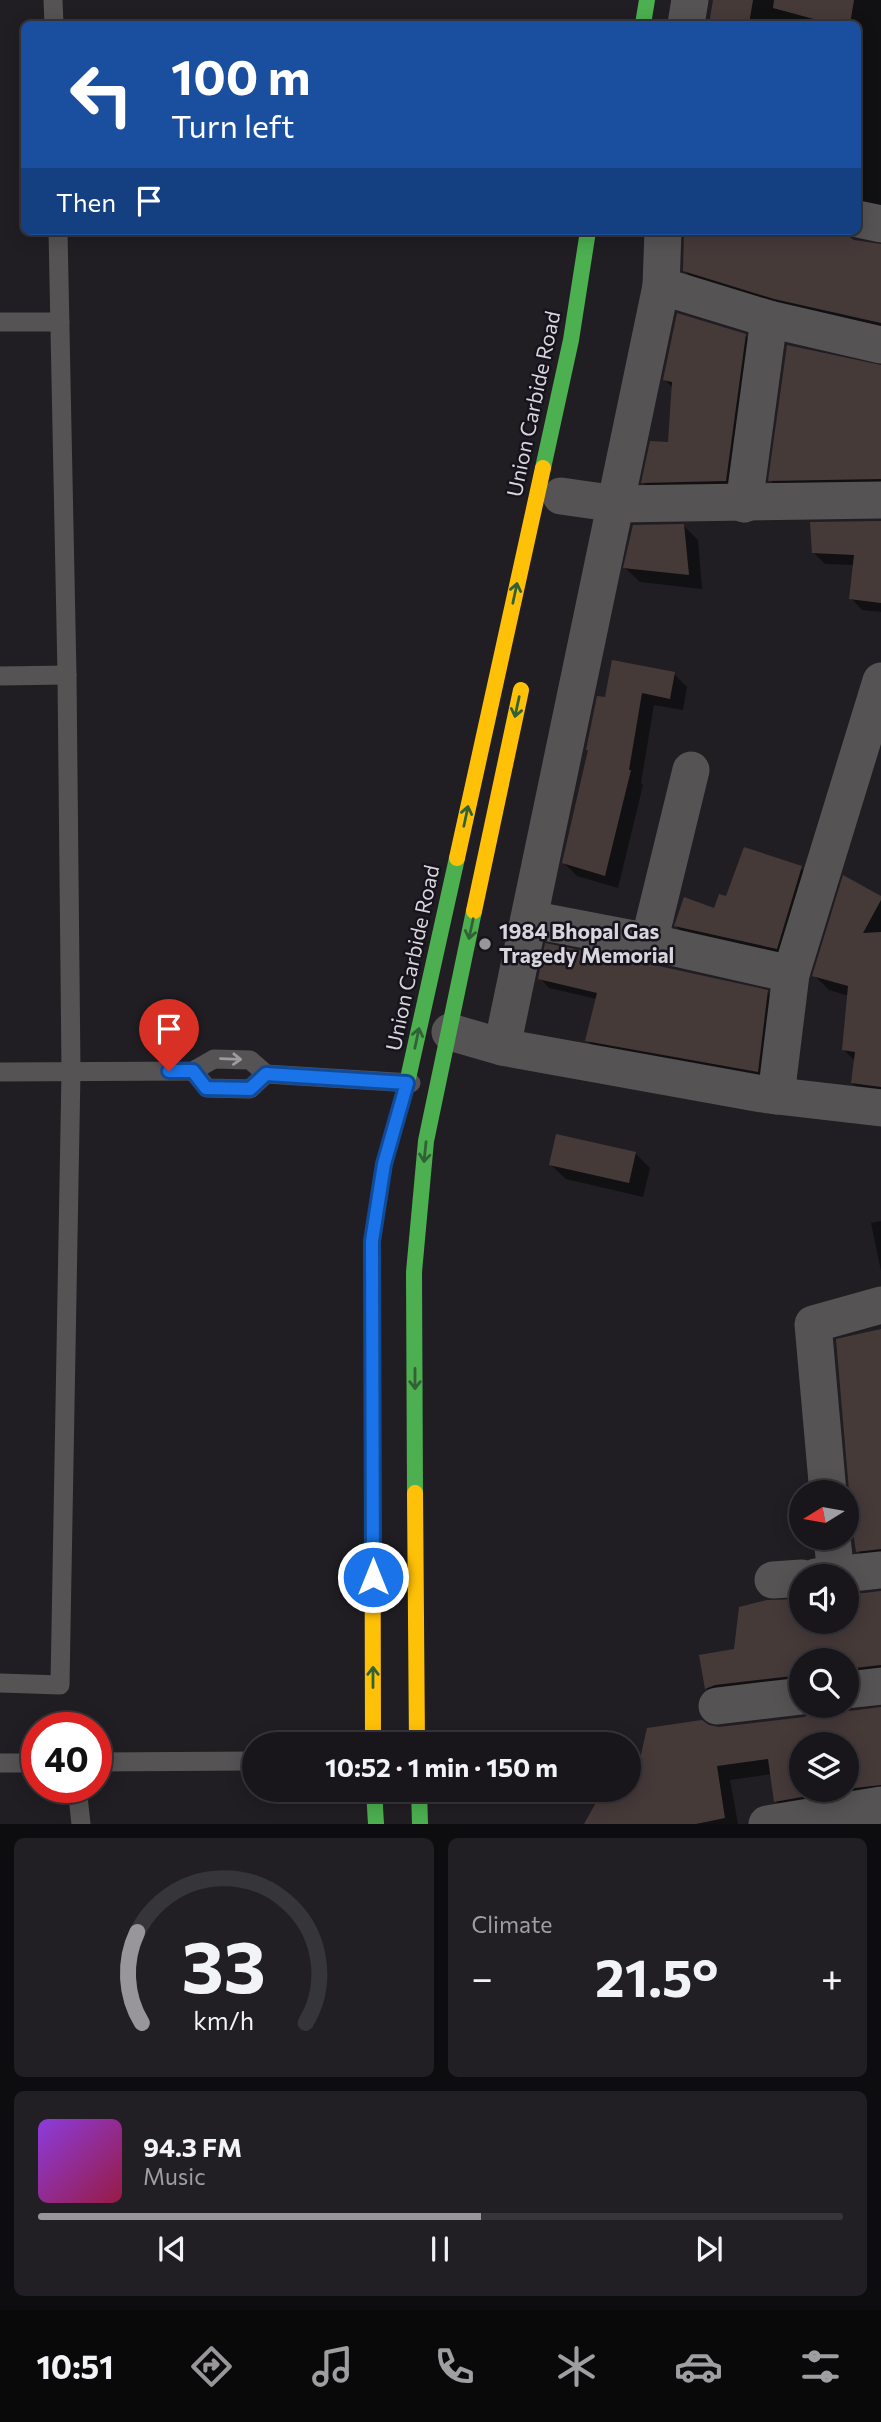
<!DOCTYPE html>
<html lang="en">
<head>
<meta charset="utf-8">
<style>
  body { margin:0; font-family:Commissioner,sans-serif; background:#211f23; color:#f1f3f6; height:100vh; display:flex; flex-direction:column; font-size:26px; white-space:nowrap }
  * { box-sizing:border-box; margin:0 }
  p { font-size:23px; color:#9f9fa2 }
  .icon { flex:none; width:38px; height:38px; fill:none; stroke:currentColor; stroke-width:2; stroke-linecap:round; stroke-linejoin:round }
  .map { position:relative; height:1824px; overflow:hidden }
  .panel { display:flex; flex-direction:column; gap:14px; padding:14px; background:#0d0c0e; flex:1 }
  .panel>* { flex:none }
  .top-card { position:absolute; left:21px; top:21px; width:840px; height:214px; border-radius:10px; box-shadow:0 4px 18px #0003,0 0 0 2px #363539; background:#1a4fa0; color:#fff; overflow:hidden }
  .needle { width:46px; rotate:259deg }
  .tools { position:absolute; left:789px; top:1480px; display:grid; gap:14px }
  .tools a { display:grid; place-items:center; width:70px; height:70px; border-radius:50%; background:#18161a; box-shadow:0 4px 18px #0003,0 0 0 2px #363539; font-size:35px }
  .speed { position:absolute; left:21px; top:1712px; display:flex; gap:14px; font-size:35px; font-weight:700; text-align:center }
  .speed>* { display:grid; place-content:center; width:91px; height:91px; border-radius:50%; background:#18161a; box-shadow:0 4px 18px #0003,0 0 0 2px #363539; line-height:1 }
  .speed .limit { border:10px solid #d22; background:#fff; color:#111 }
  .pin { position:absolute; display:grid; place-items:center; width:60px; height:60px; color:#fff; margin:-72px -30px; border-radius:50% 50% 50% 0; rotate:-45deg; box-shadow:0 0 7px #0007 }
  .pin .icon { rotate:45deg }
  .me { position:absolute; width:77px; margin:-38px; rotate:0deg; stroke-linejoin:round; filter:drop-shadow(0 0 5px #0008) }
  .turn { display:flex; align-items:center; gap:24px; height:147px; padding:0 35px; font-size:32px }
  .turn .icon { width:91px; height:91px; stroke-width:2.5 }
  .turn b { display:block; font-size:49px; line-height:60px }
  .then { display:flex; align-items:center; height:66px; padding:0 35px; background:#0003; gap:14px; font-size:26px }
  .big { font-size:52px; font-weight:700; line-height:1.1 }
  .panel .card { flex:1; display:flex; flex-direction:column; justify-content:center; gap:10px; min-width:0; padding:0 24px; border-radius:10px; background:#211f23 }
  .panel .dial { align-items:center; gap:0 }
  .dial svg { height:182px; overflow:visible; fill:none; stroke:#363539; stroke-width:7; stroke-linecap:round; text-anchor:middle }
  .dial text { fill:#f1f3f6; stroke:none }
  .song { display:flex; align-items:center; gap:21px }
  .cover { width:84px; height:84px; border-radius:10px; background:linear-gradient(135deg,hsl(270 70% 55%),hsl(340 70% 35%)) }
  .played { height:7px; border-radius:4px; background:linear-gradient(90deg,#98969b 55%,#363539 55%) }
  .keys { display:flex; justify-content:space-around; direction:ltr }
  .heat { display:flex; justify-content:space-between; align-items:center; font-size:38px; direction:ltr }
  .panel .tiles { flex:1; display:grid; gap:14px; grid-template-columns:1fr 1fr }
  .card:last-child { grid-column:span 2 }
  .trip { position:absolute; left:242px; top:1732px; width:399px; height:70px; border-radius:35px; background:#18161a; box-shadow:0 4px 18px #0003,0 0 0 2px #363539; font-weight:700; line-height:70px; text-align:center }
  .tabs { display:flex; height:112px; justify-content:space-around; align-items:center; background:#0a090a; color:#9f9fa2 }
  .tabs .icon { width:49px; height:49px }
  .tabs .current { color:#98969b }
  .tabs b { font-size:32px; color:#f1f3f6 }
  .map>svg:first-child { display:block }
</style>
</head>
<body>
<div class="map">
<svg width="881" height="1824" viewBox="0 0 881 1824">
  <rect width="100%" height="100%" fill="#201e23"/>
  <g fill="#0007" fill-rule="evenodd">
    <path d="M715,0H881V210L858,213V24H712L711,23Z"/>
    <path d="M686,231H848L849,239L881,246V331L695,281L684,270Z"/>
    <path d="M745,335L758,349L739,494L656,495L643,482L670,444L674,389L665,380Z"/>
    <path d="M881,375V490L781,491L770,480Z"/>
    <path d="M881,523V612L862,610L851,598L855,565L825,564L813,552Z"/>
    <path d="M684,526L698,540L702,589L640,582L625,568Z"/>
    <path d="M674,674L687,687L683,710L654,705L641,783L643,785L618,888L577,876L564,863L606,699Z"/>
    <path d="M801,868L814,880L789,961L689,938L676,926L715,910L727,899Z"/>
    <path d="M881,898V1099L867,1097L852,1083L855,1061L844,1050L849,996L829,990L814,975Z"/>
    <path d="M540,978L767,992L777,1002L767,1080L597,1050L587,1040L597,999L549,988Z"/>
    <path d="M635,1153L650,1168L643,1197L566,1179L551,1165Z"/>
    <path d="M881,1221V1271L871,1223Z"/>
    <path d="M881,1329V1564L872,1565L858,1551L855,1531L847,1523V1505L851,1491L838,1341Z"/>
    <path d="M881,1593V1680L847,1689V1661H802V1690L720,1703L706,1688L736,1651L802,1622H847V1597Z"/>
    <path d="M822,1706H840V1709L849,1713L881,1709V1800L790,1815L775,1801L772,1774L730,1780L738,1824H586L709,1727L719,1729L805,1719L815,1715ZM802,1745H847V1790H802Z"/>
  </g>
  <g fill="#463a39">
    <path d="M713,0H753L749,24H709Z"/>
    <path d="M774,0H854L850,24H820L821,21L773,8Z"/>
    <path d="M684,231H841L854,240L881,244V323L774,299L683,271Z"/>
    <path d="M677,313L746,334L726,481L641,483L650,441L668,442L672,382L663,380Z"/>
    <path d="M787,345L881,365V479L768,481Z"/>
    <path d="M881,521V603L849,599L854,555L812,553L810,522Z"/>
    <path d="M684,524L689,575L623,568L633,525Z"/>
    <path d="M612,660L675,672L670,699L642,693L629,770H631L605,876L562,863L588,750H586L597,696L605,697Z"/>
    <path d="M744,847L802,866L777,949L674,926L684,897L714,908L719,894L726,896Z"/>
    <path d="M843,875L881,896V900L863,933L881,932V1087L851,1083L855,1052L842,1050L848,986L812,976Z"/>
    <path d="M545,943L645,963L768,990L758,1072L585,1041L597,993L538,979Z"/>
    <path d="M556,1134L636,1152L629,1183L549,1165Z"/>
    <path d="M881,1329V1549L856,1552L851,1518H847L849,1491L836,1339Z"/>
    <path d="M881,1591V1665L847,1669V1661H802V1675L715,1685L705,1689L699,1655L734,1649L739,1607L767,1600L802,1599V1622H847V1595Z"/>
    <path d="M820,1706H835L849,1711L881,1707V1785L847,1789V1745H802V1790H842L774,1802L768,1759L717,1766L725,1818L696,1824H584L603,1790H628V1782L635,1781L647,1728L702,1720L709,1725L719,1727L804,1717L814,1713Z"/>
  </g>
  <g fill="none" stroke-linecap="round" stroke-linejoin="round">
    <g stroke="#565354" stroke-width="19">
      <path d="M53,0L54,24"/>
      <path d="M0,322H60"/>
      <path d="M0,676L67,675"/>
      <path d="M193,1071L207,1088L250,1089L266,1074"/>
      <path d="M0,1072L193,1071L214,1059L250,1060L266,1074L411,1083"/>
      <path d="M0,1683L60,1685L71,1071L67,675L58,231"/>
      <path d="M96,1762L254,1761"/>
      <path d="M0,1763H37"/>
      <path d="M77,1787L81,1824"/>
    </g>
    <g stroke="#565354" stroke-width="37">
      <path d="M686,24L690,0"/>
      <path d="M858,219L881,224"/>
      <path d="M661,286L769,319L881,345"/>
      <path d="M561,496L617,504L881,500"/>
      <path d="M744,504L769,319"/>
      <path d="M529,919L649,942L791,974"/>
      <path d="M649,942L691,770"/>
      <path d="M450,1032L502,1047L762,1094L881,1108"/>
      <path d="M502,1047L661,286L663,231"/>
      <path d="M776,1096L791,974L881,681"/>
      <path d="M828,1493L813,1324L881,1305"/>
      <path d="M832,1538L836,1575"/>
      <path d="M816,1577L881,1570"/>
      <path d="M773,1580L802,1578"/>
      <path d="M847,1690L881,1686"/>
      <path d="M717,1706L802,1696"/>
      <path d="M767,1824L881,1805"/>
    </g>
    <g stroke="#4caf50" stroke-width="16">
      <path d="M643,24L647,0"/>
      <path d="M543,468L571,340L588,231"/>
      <path d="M372,1280V1241L384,1164L407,1083L457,858"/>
      <path d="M415,1493L414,1272L426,1141L474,911"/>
      <path d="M374,1790L376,1824"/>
      <path d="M419,1790L420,1824"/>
    </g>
    <g stroke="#ffc107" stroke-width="16">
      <path d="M457,858L543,468"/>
      <path d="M474,911L521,690"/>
      <path d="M372,1280L373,1745"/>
      <path d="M415,1493L417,1745"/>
    </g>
  </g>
  <defs><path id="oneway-shaft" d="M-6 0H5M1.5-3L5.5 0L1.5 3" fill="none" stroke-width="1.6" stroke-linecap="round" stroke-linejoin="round" transform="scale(1.75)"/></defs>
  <g stroke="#326136">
    <use href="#oneway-shaft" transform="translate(515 593) rotate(-78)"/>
    <use href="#oneway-shaft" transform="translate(517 707) rotate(102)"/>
    <use href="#oneway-shaft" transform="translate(466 816) rotate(-78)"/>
    <use href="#oneway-shaft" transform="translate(471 929) rotate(102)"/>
    <use href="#oneway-shaft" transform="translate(417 1038) rotate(-78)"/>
    <use href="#oneway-shaft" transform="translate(425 1152) rotate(96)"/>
    <use href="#oneway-shaft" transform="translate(415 1379) rotate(90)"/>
    <use href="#oneway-shaft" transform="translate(373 1677) rotate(-90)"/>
  </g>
  <use stroke="#9e9b9f" href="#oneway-shaft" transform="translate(231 1059) rotate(2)"/>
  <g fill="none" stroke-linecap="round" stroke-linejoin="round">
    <g stroke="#114b97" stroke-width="18">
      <path id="route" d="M169,1071H193L206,1088L250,1089L266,1074L407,1083L384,1164L372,1241L373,1577"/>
    </g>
    <use href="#route" stroke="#1a73e8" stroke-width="12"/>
  </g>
  <circle fill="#98969b" stroke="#17131c" stroke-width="2.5" cx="485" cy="944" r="7"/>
  <g text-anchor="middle" stroke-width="5" stroke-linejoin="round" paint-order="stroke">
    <g font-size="21" fill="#d8d6dc" stroke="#17131c">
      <text transform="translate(534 404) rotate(-78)" y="7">Union Carbide Road</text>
      <text transform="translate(413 958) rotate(-78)" y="7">Union Carbide Road</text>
    </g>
    <g font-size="21" font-weight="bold" fill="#d8d6dc" stroke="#17131c" text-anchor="start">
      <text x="499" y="939">1984 Bhopal Gas<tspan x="499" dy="24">Tragedy Memorial</tspan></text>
    </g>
  </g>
</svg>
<div class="tools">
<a><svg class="needle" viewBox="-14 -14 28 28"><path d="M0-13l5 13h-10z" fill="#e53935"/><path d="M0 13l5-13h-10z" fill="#9f9fa2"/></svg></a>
<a><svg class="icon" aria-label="sound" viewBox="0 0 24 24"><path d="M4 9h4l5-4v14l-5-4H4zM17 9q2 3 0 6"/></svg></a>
<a><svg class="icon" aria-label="search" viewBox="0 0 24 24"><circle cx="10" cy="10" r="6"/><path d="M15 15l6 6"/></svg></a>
<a><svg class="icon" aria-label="layers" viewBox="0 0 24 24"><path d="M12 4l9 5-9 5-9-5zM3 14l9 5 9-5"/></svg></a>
</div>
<div class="speed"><div class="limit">40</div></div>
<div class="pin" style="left:169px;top:1071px;background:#d93025"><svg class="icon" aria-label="arrive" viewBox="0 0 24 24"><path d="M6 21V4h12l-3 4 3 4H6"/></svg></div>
<svg class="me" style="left:373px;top:1577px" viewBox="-20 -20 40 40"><circle r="17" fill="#1a73e8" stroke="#fff" stroke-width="3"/><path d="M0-11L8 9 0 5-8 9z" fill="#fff"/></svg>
<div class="trip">10:52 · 1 min · 150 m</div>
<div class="top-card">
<div class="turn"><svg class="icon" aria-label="left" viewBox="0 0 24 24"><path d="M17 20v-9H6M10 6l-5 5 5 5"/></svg><div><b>100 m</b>Turn left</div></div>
<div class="then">Then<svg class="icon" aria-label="arrive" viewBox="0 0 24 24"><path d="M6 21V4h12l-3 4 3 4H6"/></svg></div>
</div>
</div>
<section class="panel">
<div class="tiles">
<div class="card dial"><svg viewBox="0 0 100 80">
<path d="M14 69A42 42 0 1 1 86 69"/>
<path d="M14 69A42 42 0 0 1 12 29" stroke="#98969b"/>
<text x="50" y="56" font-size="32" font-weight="700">33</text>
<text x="50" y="72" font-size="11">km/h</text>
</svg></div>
<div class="card"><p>Climate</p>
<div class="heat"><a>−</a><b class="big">21.5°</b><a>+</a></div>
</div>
<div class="card">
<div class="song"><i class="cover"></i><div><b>94.3 FM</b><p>Music</p></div></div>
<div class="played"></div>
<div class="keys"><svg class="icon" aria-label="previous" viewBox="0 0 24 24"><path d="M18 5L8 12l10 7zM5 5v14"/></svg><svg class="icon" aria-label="pause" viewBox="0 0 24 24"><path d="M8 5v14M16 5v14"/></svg><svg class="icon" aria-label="next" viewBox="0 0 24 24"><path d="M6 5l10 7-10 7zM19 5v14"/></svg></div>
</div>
</div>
</section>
<nav class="tabs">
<b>10:51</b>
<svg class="icon current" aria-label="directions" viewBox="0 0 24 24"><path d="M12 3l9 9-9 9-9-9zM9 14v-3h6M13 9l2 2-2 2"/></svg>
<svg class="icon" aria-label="music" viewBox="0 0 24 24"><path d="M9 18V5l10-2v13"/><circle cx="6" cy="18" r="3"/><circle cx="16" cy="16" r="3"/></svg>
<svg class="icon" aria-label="phone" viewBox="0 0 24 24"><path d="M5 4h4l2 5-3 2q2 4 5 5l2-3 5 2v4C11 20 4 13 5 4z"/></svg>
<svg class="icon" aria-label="climate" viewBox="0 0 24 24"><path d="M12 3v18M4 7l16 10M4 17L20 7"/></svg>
<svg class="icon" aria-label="car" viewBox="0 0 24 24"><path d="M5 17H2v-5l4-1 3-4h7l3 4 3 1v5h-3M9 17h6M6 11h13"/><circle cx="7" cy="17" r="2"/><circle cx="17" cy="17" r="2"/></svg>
<svg class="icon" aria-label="filters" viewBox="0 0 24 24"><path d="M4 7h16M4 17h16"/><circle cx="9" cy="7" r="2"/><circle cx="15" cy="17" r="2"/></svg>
</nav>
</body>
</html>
